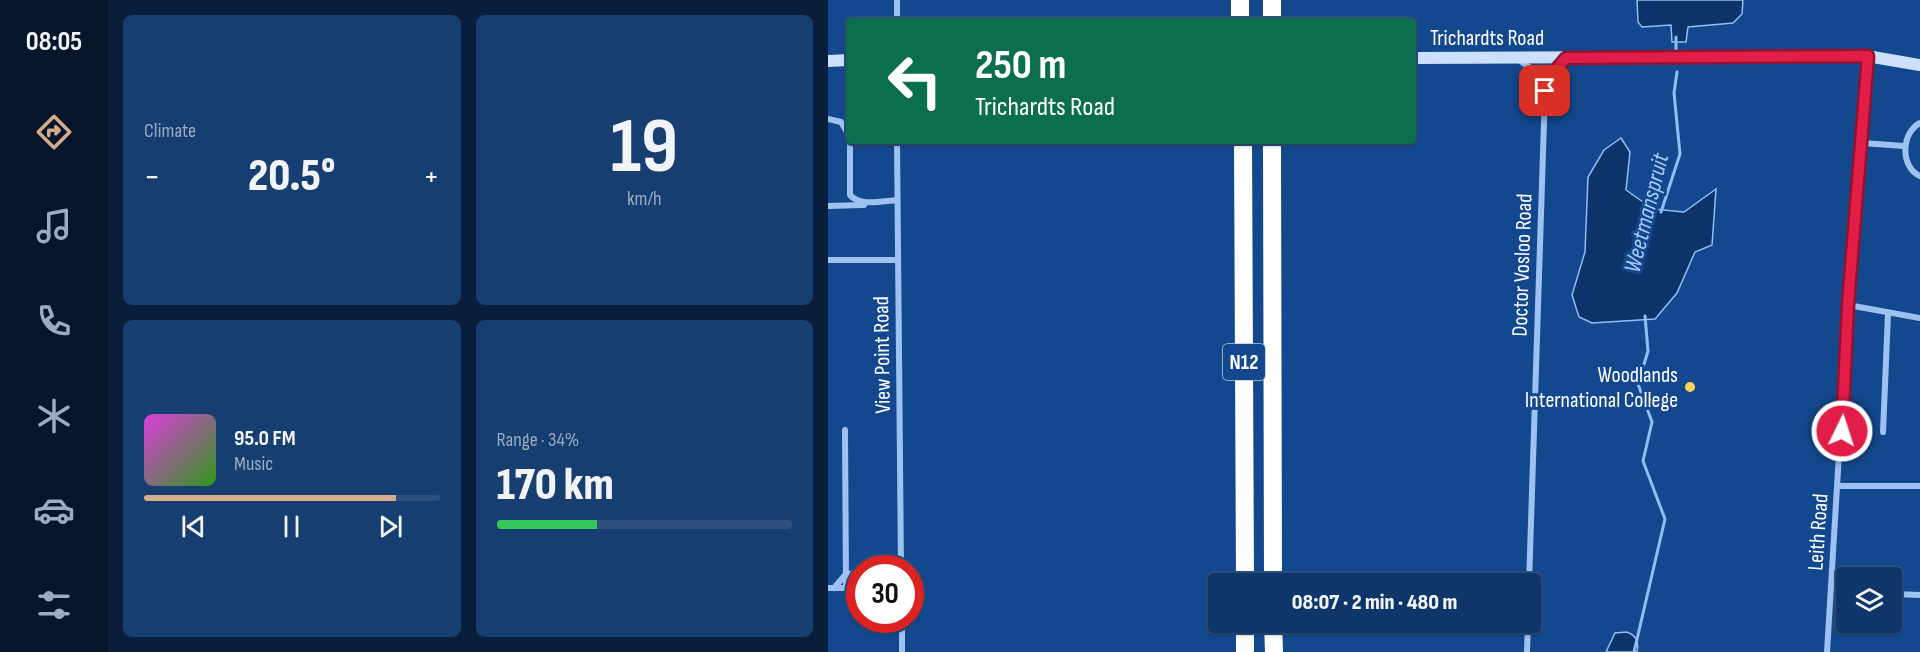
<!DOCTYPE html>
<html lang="en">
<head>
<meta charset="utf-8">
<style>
  body { margin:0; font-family:"Sofia Sans Condensed",sans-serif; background:#173e70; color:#f1f3f6; height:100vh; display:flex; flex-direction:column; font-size:22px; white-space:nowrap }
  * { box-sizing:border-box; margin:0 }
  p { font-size:20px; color:#9babc1 }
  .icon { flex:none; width:33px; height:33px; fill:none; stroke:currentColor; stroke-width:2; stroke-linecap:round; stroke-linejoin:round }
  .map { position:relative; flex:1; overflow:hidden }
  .drawer { display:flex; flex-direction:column; gap:15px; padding:15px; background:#081e3a; width:720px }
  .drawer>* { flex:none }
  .top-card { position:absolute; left:18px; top:18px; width:570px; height:126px; border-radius:6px; box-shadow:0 2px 4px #0004,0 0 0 2px #2e507e; background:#0b6e4f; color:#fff; overflow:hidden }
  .tools { position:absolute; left:1008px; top:567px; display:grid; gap:12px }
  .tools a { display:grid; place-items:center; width:66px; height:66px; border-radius:6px; background:#0e366a; box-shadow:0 2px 4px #0004,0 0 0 2px #2e507e; font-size:30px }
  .speed { position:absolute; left:18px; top:555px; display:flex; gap:12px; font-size:30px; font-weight:700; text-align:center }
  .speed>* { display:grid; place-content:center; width:78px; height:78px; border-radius:50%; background:#0e366a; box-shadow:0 2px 4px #0004,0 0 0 2px #2e507e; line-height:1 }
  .speed .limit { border:9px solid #d22; background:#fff; color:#111 }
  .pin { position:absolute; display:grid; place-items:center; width:51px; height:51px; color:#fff; margin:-26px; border-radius:12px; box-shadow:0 3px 9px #0006 }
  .me { position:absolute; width:66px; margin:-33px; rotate:4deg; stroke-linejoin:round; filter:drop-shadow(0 0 4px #0008) }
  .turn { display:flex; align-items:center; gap:21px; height:126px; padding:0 30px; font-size:27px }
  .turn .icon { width:78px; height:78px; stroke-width:2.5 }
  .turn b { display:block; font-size:42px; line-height:51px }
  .big { font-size:45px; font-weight:800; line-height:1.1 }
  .drawer .tile { flex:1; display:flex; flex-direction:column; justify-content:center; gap:9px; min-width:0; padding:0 21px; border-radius:9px; background:#173e70 }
  .drawer .dial { align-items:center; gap:0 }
  .dial b { font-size:78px; line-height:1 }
  .song { display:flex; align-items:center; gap:18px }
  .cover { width:72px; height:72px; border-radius:9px; background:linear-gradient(135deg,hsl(300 70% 55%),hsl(110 70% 35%)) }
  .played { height:6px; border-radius:3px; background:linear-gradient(90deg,#d6ab8b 85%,#2e507e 85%) }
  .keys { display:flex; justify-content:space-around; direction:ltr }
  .heat { display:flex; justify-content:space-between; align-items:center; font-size:33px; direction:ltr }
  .charge { height:9px; border-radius:4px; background:linear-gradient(90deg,#34c759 34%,#2e507e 0) }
  .drawer .tiles { flex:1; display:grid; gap:15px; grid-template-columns:repeat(2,1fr) }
  .trip { position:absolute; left:380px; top:573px; width:333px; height:60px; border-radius:6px; background:#0e366a; box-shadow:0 2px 4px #0004,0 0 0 2px #2e507e; font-weight:800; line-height:60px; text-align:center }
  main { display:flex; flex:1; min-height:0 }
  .dock { display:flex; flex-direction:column; width:108px; justify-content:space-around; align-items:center; background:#06162a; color:#9babc1 }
  .dock .icon { width:42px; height:42px }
  .dock .active { color:#d6ab8b }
  .dock b { font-size:27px; color:#f1f3f6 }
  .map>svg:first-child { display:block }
</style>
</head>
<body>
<main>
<nav class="dock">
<b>08:05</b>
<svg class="icon active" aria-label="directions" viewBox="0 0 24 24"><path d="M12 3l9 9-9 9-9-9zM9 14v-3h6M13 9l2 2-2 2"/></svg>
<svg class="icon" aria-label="music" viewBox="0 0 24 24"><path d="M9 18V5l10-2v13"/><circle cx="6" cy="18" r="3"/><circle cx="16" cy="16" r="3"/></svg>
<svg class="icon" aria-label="phone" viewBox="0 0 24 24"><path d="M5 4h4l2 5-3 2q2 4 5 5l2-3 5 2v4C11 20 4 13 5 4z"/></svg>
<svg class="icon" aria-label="climate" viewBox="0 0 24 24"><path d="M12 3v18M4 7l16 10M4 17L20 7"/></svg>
<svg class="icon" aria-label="car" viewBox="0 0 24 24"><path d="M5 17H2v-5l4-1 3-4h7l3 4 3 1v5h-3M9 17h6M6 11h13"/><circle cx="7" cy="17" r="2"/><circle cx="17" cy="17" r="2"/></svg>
<svg class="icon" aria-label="filters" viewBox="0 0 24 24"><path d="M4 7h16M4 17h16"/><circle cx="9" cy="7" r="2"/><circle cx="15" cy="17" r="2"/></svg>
</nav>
<section class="drawer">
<div class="tiles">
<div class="tile"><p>Climate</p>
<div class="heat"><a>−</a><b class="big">20.5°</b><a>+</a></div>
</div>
<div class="tile dial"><b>19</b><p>km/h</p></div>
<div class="tile">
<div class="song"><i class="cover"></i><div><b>95.0 FM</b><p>Music</p></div></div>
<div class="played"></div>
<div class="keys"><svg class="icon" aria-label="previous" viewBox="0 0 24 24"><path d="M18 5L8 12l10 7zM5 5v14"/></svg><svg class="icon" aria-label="pause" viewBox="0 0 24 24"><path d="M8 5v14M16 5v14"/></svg><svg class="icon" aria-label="next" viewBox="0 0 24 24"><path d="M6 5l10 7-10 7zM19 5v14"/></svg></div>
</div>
<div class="tile"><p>Range · 34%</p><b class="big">170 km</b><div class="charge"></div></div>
</div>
</section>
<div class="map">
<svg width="1092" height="652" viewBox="0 0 1092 652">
  <rect width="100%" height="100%" fill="#13488e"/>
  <g fill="#0c346a" stroke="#8fbdf4" stroke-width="1.5">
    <path d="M809,0H915L914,14L905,23L860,27L858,42H844L843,25L814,27L810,22Z"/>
    <path d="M793,138L802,152L798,190L825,209L856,212L888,189L884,245L867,252L849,293L827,319L764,323L751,317L744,295L757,252L760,177L776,150Z"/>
    <path d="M799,632C809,636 811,642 809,652H778L787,633Z"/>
  </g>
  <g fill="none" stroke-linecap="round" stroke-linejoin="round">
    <g stroke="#8fbdf4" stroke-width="3">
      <path d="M848,49V37"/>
      <path d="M833,212L852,154L846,93L849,72"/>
      <path d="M806,652L837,519L815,461L824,422L810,384L820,351L817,316"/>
    </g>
    <g stroke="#9dc2f1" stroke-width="6">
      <path d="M69,0V21"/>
      <path d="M691,60L704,69L717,91"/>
      <path d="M0,119L13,122L19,132L22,144V195C32,207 54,201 69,200"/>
      <path d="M1092,123C1073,133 1072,167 1092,176"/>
      <path d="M69,141L73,568"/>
      <path d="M1034,143L1076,146"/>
      <path d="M0,206L36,205"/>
      <path d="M0,260H70"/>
      <path d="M1020,305L1092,318"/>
      <path d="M17,430L18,588"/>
      <path d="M1055,432L1060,314"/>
      <path d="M1010,486H1092"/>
      <path d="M701,584L717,91L726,70L738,58"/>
      <path d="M0,588H32"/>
      <path d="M6,588L18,574L32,573"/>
      <path d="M1064,594L1092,595"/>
      <path d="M74,620V652"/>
      <path d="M699,652L700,622"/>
      <path d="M999,652L1020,305L1039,56"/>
    </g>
    <g stroke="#cce0fb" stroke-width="12">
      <path d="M585,58L1039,56L1092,65"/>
      <path d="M0,61L21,60"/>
    </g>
    <g stroke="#fff" stroke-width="18">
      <path d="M412,0V21"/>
      <path d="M444,0V21"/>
      <path d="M415,141L417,584"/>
      <path d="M444,141L445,584"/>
      <path d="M417,622V652"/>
      <path d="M445,622L446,652"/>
    </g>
  </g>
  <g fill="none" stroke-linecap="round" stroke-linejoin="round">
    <g stroke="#92132f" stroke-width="15">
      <path id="route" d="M717,91L721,78L738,58L1040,56L1020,305L1014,431"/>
    </g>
    <use href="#route" stroke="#e11d48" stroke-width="10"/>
  </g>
  <circle fill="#ffd15d" stroke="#13488e" stroke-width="2" cx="862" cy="387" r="6"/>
  <g text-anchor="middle" stroke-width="6" stroke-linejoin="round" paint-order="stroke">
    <rect fill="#13488e" stroke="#b8c8dd" stroke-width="1.5" x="395" y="344" width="42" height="36" rx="4.5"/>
    <g font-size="21" font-weight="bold" fill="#fff">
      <text x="416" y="369">N12</text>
    </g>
    <g font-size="22" fill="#fff" stroke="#13488e">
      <text x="659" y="45">Trichardts Road</text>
      <text transform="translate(693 265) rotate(-88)" y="8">Doctor Vosloo Road</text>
      <text transform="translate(53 355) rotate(-91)" y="8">View Point Road</text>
      <text transform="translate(989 532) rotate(-86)" y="8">Leith Road</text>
    </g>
    <g font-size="22" fill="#fff" stroke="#13488e" text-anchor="end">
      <text x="850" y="382">Woodlands<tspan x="850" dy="25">International College</tspan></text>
    </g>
    <g font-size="24" font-style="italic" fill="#a9cdf8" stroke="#13488e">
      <text transform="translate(818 213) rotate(-76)" y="8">Weetmanspruit</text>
    </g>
  </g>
</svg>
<div class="tools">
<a><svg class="icon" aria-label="layers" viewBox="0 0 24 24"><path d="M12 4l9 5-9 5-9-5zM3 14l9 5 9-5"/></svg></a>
</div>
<div class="speed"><div class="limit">30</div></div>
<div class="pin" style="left:717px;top:91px;background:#d93025"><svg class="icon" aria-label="arrive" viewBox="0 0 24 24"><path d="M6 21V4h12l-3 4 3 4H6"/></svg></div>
<svg class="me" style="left:1014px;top:431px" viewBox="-20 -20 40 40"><circle r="17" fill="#e11d48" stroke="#fff" stroke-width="3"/><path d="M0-11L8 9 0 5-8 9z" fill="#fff"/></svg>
<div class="trip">08:07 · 2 min · 480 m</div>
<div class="top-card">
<div class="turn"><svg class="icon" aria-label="left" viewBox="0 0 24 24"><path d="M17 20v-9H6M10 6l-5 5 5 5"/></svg><div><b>250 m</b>Trichardts Road</div></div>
</div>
</div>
</main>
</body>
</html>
